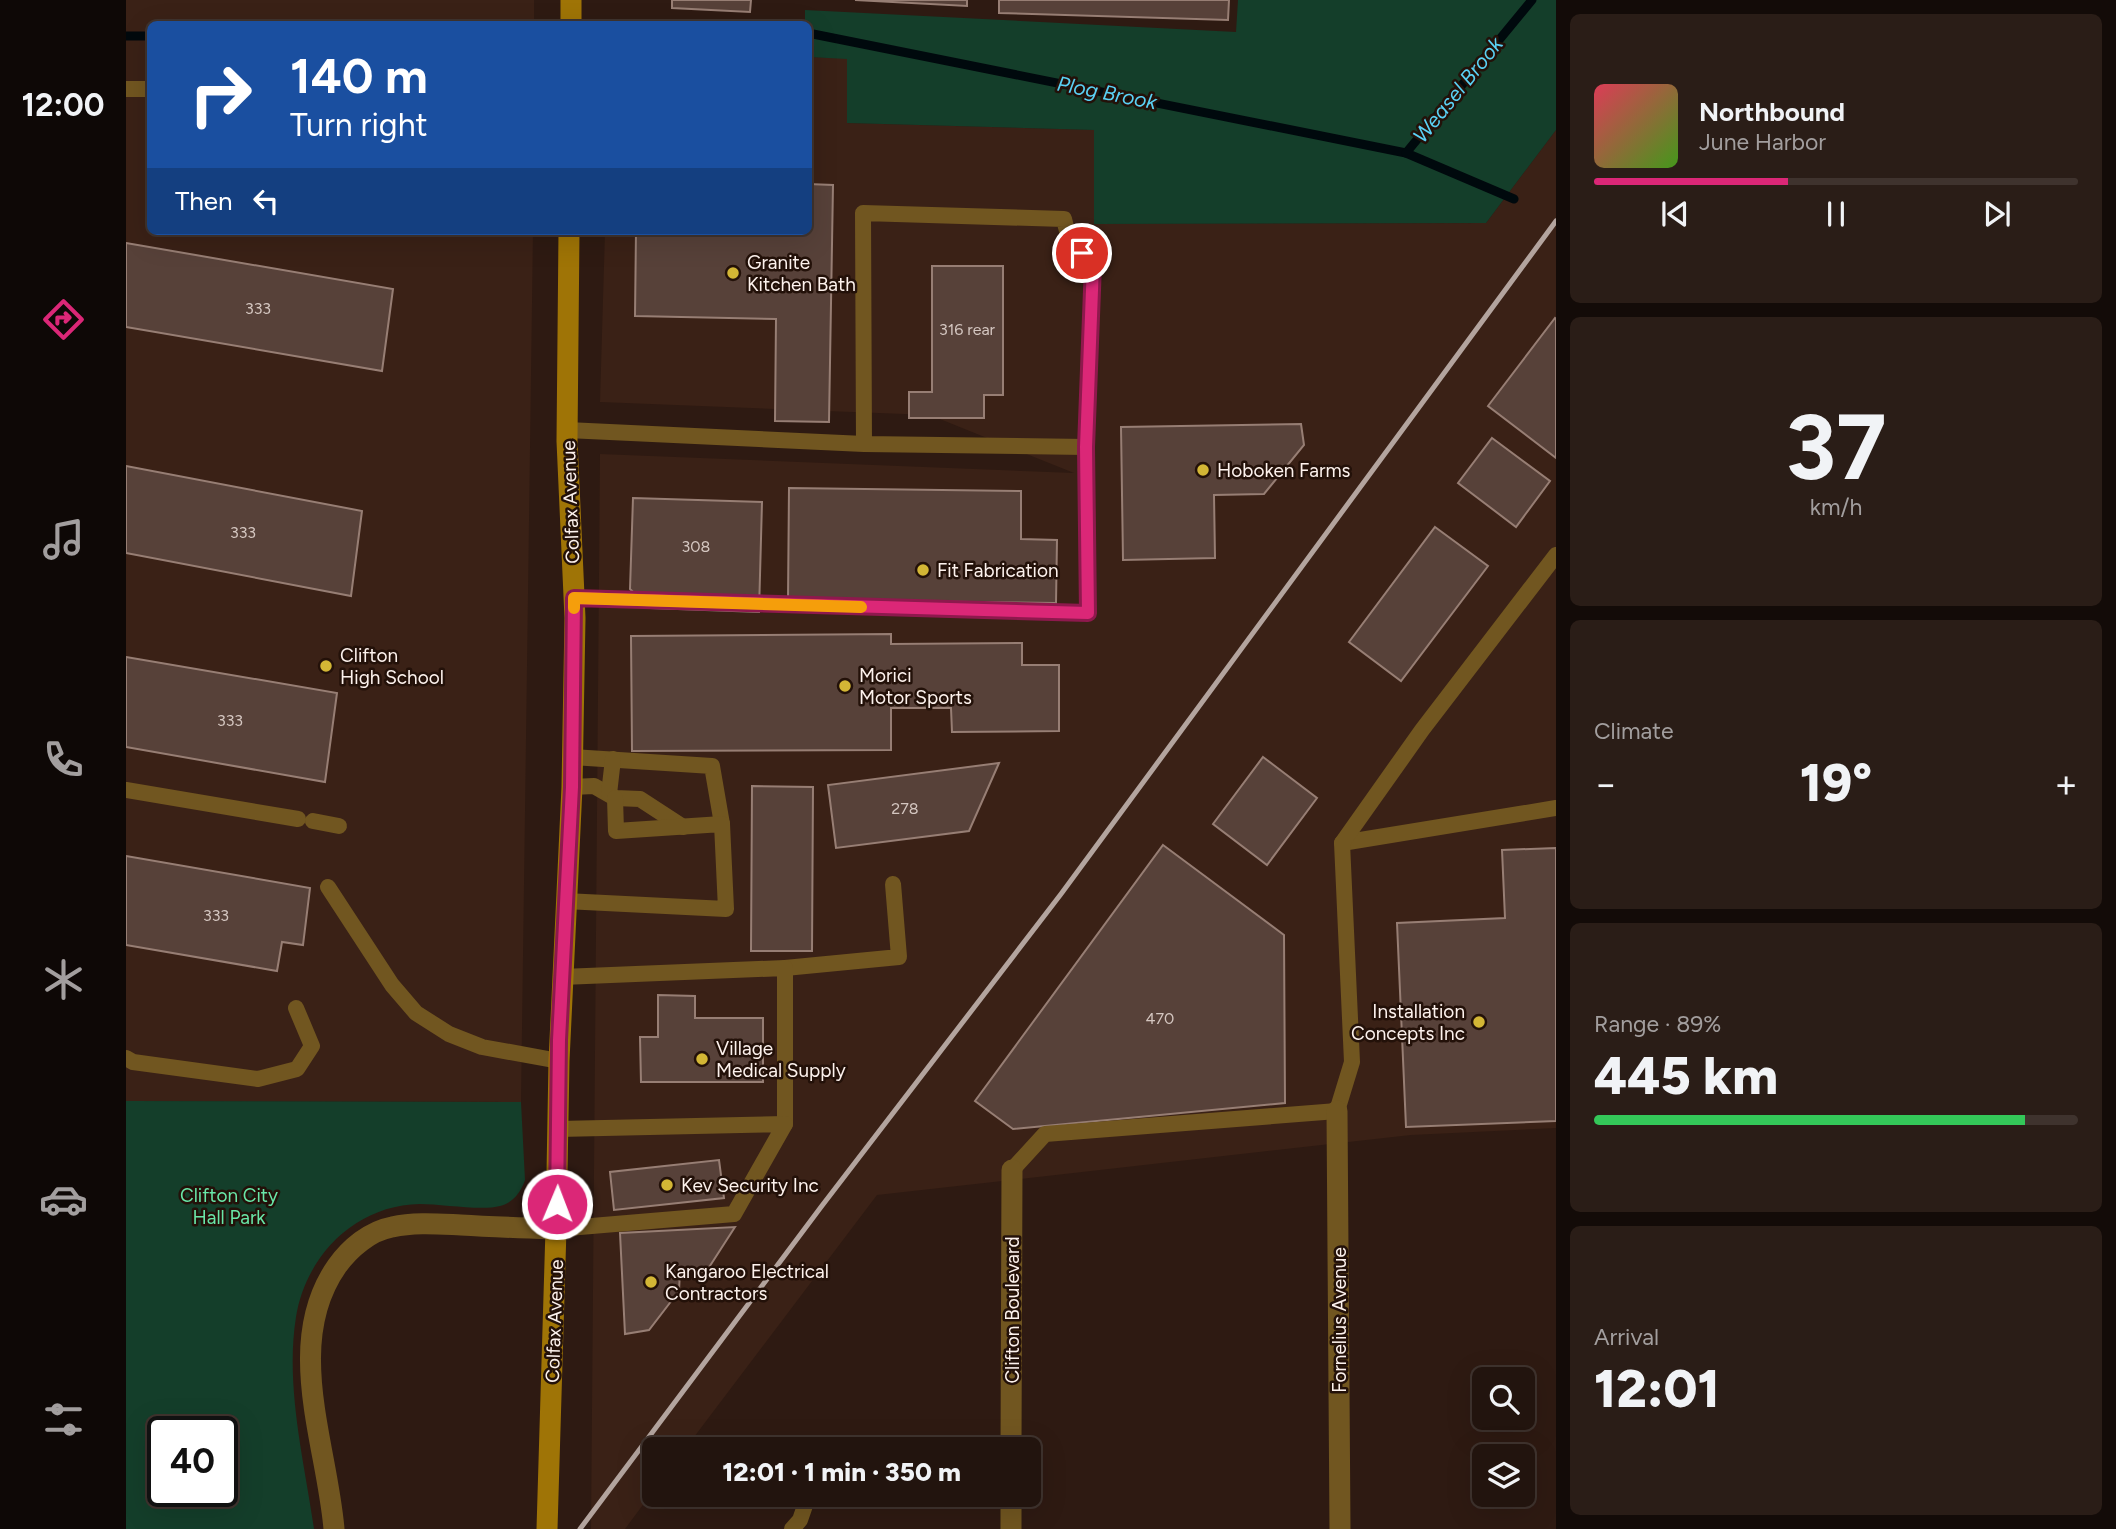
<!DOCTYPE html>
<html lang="en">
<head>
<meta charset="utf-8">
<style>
  body { margin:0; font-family:Figtree,sans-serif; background:#2a1d17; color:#f1f3f6; height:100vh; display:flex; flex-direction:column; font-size:26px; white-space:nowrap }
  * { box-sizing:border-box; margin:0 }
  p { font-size:23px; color:#a29e9e }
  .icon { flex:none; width:38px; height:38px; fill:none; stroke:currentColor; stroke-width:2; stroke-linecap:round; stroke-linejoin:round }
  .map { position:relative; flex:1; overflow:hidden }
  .panel { display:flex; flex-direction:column; gap:14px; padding:14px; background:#130b08; width:560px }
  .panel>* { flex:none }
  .top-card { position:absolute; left:21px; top:21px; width:665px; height:214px; border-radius:10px; box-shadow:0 7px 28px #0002,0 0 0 2px #3f332e; background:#1a4fa0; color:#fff; overflow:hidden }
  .fabs { position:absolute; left:1346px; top:1367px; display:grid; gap:14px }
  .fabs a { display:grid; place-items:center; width:63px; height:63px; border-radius:10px; background:#22140e; box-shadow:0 7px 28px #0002,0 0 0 2px #3f332e; font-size:35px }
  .speed { position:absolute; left:21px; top:1416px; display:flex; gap:14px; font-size:35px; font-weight:700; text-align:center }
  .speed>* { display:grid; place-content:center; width:91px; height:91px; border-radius:50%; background:#22140e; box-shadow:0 7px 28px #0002,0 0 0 2px #3f332e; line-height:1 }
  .speed .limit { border:4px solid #111; border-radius:10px; background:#fff; color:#111 }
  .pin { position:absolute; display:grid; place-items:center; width:60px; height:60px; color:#fff; margin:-30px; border:4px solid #fff; border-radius:50%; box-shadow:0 2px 7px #0007 }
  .me { position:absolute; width:77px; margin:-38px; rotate:1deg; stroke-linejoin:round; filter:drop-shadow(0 0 5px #0008) }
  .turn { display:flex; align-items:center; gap:24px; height:147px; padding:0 28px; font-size:32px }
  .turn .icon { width:91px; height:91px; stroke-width:2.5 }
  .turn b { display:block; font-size:49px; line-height:60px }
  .then { display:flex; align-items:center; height:66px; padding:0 28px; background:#0003; gap:14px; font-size:26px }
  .big { font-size:52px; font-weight:800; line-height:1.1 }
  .panel .card { flex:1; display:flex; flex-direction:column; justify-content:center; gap:10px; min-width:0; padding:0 24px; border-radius:10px; background:#2a1d17 }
  .panel .dial { align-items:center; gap:0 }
  .dial b { font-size:91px; line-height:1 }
  .song { display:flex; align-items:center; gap:21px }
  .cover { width:84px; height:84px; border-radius:10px; background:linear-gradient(135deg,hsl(350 70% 55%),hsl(100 70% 35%)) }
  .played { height:7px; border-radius:4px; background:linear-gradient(90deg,#db2777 40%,#3f332e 40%) }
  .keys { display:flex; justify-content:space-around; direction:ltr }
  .heat { display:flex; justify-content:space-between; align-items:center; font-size:38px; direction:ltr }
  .charge { height:10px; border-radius:5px; background:linear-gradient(90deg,#34c759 89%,#3f332e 0) }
  .trip { position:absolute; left:516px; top:1437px; width:399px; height:70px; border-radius:10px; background:#22140e; box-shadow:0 7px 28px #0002,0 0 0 2px #3f332e; font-weight:800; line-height:70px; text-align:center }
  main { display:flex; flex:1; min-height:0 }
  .menu { display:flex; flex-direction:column; width:126px; justify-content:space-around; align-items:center; background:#0e0806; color:#a29e9e }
  .menu .icon { width:49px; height:49px }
  .menu .selected { color:#db2777 }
  .menu b { font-size:32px; color:#f1f3f6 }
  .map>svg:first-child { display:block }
</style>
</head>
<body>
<main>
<nav class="menu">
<b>12:00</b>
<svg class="icon selected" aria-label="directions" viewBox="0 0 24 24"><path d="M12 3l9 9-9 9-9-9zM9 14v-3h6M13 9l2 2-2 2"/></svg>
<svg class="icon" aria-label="music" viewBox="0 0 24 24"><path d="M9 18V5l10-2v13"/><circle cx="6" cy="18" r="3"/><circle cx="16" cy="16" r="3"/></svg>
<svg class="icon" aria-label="phone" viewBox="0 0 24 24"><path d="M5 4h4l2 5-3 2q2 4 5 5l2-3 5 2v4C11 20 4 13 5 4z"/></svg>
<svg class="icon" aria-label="climate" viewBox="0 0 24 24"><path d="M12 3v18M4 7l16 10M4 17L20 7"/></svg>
<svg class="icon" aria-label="car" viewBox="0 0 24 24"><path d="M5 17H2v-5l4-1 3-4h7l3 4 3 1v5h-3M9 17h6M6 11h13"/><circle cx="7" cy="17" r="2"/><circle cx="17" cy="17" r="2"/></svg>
<svg class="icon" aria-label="filters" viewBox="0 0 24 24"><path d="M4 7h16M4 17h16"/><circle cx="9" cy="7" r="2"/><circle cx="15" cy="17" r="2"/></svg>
</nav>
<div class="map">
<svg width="1430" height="1529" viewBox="0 0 1430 1529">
  <rect width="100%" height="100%" fill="#2e1a12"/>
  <g fill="#3a2116">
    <path d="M0,0H408V24H24V231H407L395,1102L0,1101Z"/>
    <path d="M683,57L721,58V123L969,130L968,224L1360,223L1430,130V1128L1285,1135L751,1195L559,1449H528V1490L499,1529H465L474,454L948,473L804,415L474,402L479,231H682Z"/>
  </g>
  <g fill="#143e2a" fill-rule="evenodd">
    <path d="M1112,0H1430V130L1360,223L968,224V130L721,123V59L683,57L682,24H679V10L1110,32Z"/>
    <path d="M0,1101L395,1102L399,1180C395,1192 387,1203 374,1206C356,1211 315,1204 294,1204C230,1205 180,1255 170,1317C159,1386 178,1460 188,1529H0ZM37,1432H96V1491H37Z"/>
  </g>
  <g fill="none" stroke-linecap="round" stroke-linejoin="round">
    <g stroke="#00090d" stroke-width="9">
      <path d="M682,33L1280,153"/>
      <path d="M0,36H24"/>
      <path d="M1388,199L1280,153L1406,0"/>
    </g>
  </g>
  <g fill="#574139" stroke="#977e74" stroke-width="2">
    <path d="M546,0H625L624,12L546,8Z"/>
    <path d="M729,0H841V6Z"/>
    <path d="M873,0H1103L1102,20L873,13Z"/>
    <path d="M682,184L707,185L703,422L649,421L650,319L509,316L510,231H682Z"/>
    <path d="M0,243L267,289L256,371L0,327Z"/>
    <path d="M806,266H877V395H858V418H783V392H806Z"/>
    <path d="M1429,318L1430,319V458L1362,406Z"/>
    <path d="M1175,424L1178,445L1138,494L1088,495L1089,558L997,560L995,427Z"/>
    <path d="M1366,438L1424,481L1390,527L1332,483Z"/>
    <path d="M0,466L236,511L225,596L0,553Z"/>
    <path d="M663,488L895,491V539L931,540L930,603L662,600Z"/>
    <path d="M507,498L636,502L633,612L524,608L504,589Z"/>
    <path d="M1309,527L1362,566L1275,681L1223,642Z"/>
    <path d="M765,634V644L896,643V665H933V731L826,732L825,708H765V750L506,751L505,636Z"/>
    <path d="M0,657L211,693L199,782L0,747Z"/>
    <path d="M1137,757L1191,798L1141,865L1087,824Z"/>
    <path d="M873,763L843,831L710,848L702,785Z"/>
    <path d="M626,786L687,787L686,951H625Z"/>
    <path d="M1037,845L1158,935L1159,1103L887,1129L849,1101Z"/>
    <path d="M1430,848V1121L1280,1127L1271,923L1379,918L1376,850Z"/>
    <path d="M0,856L184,888L177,945L156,942L151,971L0,945Z"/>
    <path d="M532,995L569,996V1018H637V1082H515L514,1037H532Z"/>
    <path d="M593,1160L598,1198L488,1210L484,1172Z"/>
    <path d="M609,1227L580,1272L554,1271L553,1291L523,1330L499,1334L494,1233Z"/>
  </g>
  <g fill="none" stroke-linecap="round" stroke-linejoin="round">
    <g stroke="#715620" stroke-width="16">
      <path d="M0,89H24"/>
      <path d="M441,430L738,444L960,447L967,264L944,243L938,219L737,213L738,444"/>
      <path d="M448,598L962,613L960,447"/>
      <path d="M446,757L586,766L596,824"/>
      <path d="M446,787L468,786L489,798L514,799L557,827"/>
      <path d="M0,790L172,819"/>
      <path d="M483,794L487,759"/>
      <path d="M187,821L213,826"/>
      <path d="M1216,843L1430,808"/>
      <path d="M202,887L266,985L290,1013L323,1034L356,1047L433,1061"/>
      <path d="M439,901L600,909L596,824L490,831L489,798"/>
      <path d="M659,968L773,957L767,884"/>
      <path d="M436,977L659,968V1124"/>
      <path d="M0,1058L7,1062L132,1079L171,1069L186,1046L170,1008"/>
      <path d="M886,1170L919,1134L1211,1111L1226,1062L1216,843L1296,730L1430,555"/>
      <path d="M430,1229L608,1214L659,1124L432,1129"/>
      <path d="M666,1529L674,1520L683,1494"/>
    </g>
    <g stroke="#715620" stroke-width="21">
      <path d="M1211,1111L1214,1529"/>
      <path d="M885,1449L886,1170"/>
      <path d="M208,1529C201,1444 157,1343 211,1266C224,1248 244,1231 266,1227C289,1222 312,1224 335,1225C367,1227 399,1228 430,1229"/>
      <path d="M885,1529V1494"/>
    </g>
    <g stroke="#9f7406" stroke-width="21">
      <path d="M445,24V0"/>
      <path d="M421,1529L430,1229L433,1061L446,787L449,618L441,441L443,231"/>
    </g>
    <path stroke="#b3a49e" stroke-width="5" d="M454,1529L695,1207L935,894L1430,221"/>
  </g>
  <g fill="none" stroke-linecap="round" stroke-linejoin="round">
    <g stroke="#8e194d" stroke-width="18">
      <path id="route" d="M431,1204L433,1040L446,787L448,598L962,613L960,447L967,264L956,253"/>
    </g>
    <use href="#route" stroke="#db2777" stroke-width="12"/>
    <path stroke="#f59e0b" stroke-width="12" d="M448,608V598L735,607"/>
  </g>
  <g fill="#d3b635" stroke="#231109" stroke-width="2.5">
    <circle cx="607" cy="273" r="7"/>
    <circle cx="1077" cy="470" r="7"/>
    <circle cx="797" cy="570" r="7"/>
    <circle cx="200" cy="666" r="7"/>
    <circle cx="719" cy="686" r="7"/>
    <circle cx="1353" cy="1022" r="7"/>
    <circle cx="576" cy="1059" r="7"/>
    <circle cx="541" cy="1185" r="7"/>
    <circle cx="525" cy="1282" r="7"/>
  </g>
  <g text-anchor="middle" stroke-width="5" stroke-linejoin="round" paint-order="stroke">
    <g font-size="16" fill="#d4c6c0">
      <text x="132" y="314">333</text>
      <text x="841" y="335">316 rear</text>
      <text x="117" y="538">333</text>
      <text x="570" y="552">308</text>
      <text x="104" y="726">333</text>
      <text x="779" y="814">278</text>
      <text x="90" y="921">333</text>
      <text x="1034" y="1024">470</text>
    </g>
    <g font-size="19" fill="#fdf2ed" stroke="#231109" text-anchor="start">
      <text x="621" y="269">Granite<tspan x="621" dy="22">Kitchen Bath</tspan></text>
      <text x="1091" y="477">Hoboken Farms</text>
      <text x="811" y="577">Fit Fabrication</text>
      <text x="214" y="662">Clifton<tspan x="214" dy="22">High School</tspan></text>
      <text x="733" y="682">Morici<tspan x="733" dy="22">Motor Sports</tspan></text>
      <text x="1339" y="1018" text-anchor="end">Installation<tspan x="1339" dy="22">Concepts Inc</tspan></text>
      <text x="590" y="1055">Village<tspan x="590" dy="22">Medical Supply</tspan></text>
      <text x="555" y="1192">Kev Security Inc</text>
      <text x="539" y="1278">Kangaroo Electrical<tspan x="539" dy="22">Contractors</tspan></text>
    </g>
    <g font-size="19" fill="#fdf2ed" stroke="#231109">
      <text transform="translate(444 502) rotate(-92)" y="7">Colfax Avenue</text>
      <text transform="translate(886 1310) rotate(-90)" y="7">Clifton Boulevard</text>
      <text transform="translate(1213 1320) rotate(-90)" y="7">Fornelius Avenue</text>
      <text transform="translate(428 1321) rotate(-88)" y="7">Colfax Avenue</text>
    </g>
    <g font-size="19" fill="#69e7a8" stroke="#231109">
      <text x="103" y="1202">Clifton City<tspan x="103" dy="22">Hall Park</tspan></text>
    </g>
    <g font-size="21" font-style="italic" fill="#5ad1f4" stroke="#231109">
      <text transform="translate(1332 90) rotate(-51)" y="7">Weasel Brook</text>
      <text transform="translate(981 93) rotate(11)" y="7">Plog Brook</text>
    </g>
  </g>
</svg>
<div class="fabs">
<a><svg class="icon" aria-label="search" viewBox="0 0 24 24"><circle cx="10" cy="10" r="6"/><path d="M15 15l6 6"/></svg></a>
<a><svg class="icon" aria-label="layers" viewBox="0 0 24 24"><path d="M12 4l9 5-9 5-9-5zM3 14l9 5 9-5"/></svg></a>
</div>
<div class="speed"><div class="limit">40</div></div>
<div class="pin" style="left:956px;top:253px;background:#d93025"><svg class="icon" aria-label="arrive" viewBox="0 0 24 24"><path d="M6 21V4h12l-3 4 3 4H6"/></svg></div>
<svg class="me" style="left:431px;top:1204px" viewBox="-20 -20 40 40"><circle r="17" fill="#db2777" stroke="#fff" stroke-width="3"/><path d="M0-11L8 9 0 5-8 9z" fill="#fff"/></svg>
<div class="trip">12:01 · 1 min · 350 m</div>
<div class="top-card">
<div class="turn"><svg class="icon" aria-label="right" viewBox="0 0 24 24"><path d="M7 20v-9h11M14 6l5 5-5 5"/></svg><div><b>140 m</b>Turn right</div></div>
<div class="then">Then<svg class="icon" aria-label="left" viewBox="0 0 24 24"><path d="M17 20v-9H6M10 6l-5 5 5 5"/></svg></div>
</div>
</div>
<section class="panel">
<div class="card">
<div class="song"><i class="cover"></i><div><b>Northbound</b><p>June Harbor</p></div></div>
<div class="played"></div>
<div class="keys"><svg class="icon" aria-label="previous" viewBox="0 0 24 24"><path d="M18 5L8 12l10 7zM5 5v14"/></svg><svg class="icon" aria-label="pause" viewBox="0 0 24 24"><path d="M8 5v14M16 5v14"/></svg><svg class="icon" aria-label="next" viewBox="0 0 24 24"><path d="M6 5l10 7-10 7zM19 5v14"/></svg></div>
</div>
<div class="card dial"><b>37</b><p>km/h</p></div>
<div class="card"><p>Climate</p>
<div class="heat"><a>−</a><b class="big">19°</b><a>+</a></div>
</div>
<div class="card"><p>Range · 89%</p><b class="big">445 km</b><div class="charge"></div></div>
<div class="card"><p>Arrival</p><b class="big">12:01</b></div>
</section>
</main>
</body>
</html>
